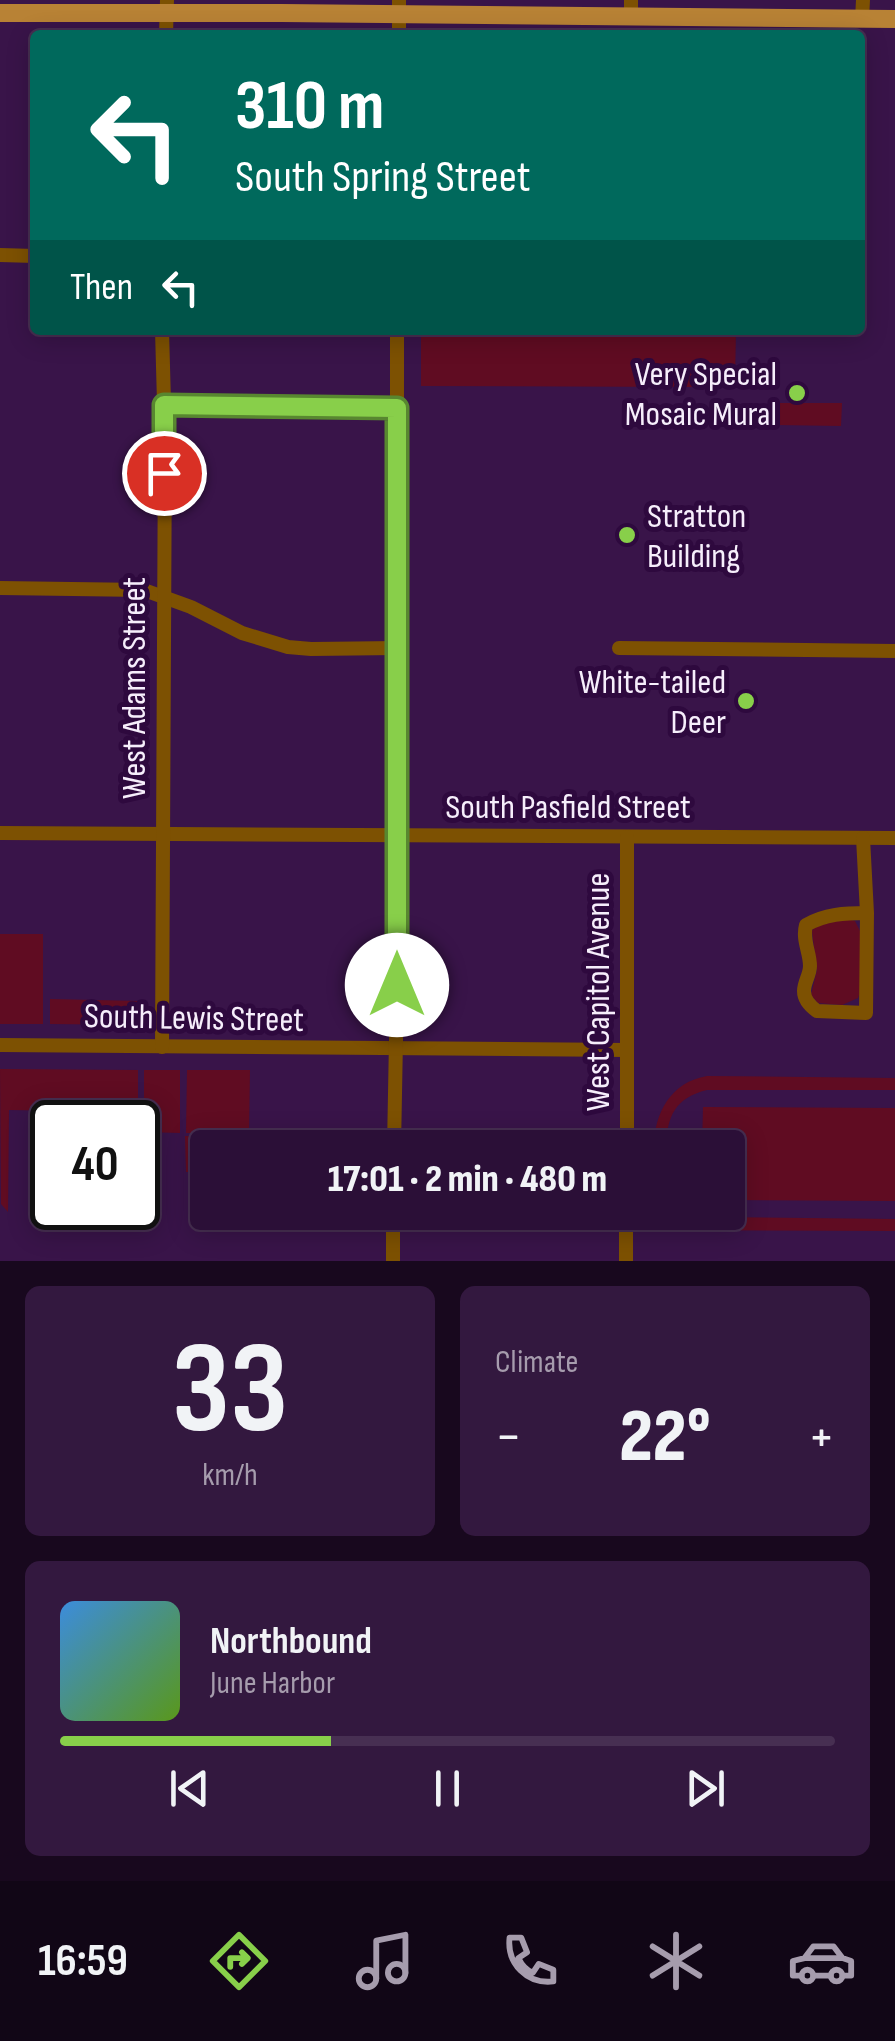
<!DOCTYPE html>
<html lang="en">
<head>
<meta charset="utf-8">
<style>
  body { margin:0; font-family:"Sofia Sans Condensed",sans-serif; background:#33183f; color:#f1f3f6; height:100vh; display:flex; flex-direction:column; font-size:38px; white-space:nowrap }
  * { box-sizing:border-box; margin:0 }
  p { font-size:32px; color:#a69cad }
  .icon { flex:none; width:55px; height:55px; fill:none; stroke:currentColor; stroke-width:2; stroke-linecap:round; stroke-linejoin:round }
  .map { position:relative; height:1261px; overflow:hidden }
  .sheet { display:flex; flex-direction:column; gap:25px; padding:25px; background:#18081e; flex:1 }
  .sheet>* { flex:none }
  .banner { position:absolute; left:30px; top:30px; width:835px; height:305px; border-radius:10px; box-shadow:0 5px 25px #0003,0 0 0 2px #472f52; background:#00695c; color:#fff; overflow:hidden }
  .speed { position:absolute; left:30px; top:1100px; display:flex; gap:20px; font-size:50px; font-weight:700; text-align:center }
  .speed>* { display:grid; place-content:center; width:130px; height:130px; border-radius:50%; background:#2b0f37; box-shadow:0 5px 25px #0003,0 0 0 2px #472f52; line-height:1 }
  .speed .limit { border:5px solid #111; border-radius:15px; background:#fff; color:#111 }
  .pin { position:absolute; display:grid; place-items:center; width:85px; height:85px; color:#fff; margin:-42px; border:5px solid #fff; border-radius:50%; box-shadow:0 2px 10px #0007 }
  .me { position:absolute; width:110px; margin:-55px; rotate:0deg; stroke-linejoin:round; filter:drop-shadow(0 0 8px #0008) }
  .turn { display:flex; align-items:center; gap:35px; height:210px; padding:0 40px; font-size:45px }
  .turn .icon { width:130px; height:130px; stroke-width:2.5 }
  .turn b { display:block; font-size:70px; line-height:85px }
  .then { display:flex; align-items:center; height:95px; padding:0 40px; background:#0003; gap:20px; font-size:38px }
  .big { font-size:75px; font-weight:800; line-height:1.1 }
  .sheet .widget { flex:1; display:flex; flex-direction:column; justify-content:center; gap:15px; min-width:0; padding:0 35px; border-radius:15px; background:#33183f }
  .sheet .dial { align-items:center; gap:0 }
  .dial b { font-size:130px; line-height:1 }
  .song { display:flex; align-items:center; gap:30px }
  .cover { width:120px; height:120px; border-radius:15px; background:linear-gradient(135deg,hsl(210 70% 55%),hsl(90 70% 35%)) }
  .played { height:10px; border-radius:5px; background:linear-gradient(90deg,#88cf4a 35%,#472f52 35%) }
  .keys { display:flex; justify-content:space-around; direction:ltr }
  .heat { display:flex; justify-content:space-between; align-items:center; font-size:55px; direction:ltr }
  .sheet .tiles { flex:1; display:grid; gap:25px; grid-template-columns:1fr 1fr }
  .widget:last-child { grid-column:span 2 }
  .trip { position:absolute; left:190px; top:1130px; width:555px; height:100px; border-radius:10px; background:#2b0f37; box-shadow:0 5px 25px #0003,0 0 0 2px #472f52; font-weight:800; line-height:100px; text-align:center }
  .menu { display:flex; height:160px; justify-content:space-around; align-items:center; background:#110616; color:#a69cad }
  .menu .icon { width:70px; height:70px }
  .menu .active { color:#88cf4a }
  .menu b { font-size:45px; color:#f1f3f6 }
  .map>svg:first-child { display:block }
</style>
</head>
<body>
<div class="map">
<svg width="895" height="1261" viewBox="0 0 895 1261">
  <rect width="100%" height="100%" fill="#391449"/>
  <g fill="#600c22">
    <path d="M421,330H736L735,382L695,381V387L421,386Z"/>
    <path d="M776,403H842L841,426L775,425Z"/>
    <path d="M847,919L855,921L861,933V990L858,998L842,1005L818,1003L811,995L817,970L812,931L815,926Z"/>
    <rect x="0" y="934" width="43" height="90"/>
    <path d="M50,999L139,1001V1025L50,1024Z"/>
    <path d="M0,1069L138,1070V1129V1122H72V1111L9,1110L8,1212L1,1204Z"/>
    <path d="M144,1070H180V1133L144,1132Z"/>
    <path d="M187,1070H250L249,1133H186Z"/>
    <path d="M707,1076L895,1078V1090H707C675,1098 667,1116 666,1147H654C654,1113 671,1082 707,1076Z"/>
    <path d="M703,1107L895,1108V1201L728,1200V1148L702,1147Z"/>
    <path d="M185,1136L245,1137V1147L208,1148L207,1172H186Z"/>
    <path d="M665,1213H691L709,1217L895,1219V1231L665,1230Z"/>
  </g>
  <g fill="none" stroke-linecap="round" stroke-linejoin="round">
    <g stroke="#7d5102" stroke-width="14">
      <path d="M399,0V35"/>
      <path d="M631,17V0"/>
      <path d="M862,19L863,0"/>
      <path d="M166,35L167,0"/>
      <path d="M0,255L35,256"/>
      <path d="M163,405L397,407"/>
      <path d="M0,588L144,590L191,607L242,633L288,647L311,649L398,648"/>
      <path d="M619,648L895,651"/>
      <path d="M0,833L895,838"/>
      <path d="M863,838L867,913L866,1013L817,1011C810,1006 804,1000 804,991C804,982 810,975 810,966C810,952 802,940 806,925C825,914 845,913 867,913"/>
      <path d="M0,1045L627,1050"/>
      <path d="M162,1047L165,439L162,330"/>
      <path d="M394,1148L397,985V330"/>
      <path d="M627,1148V837"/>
      <path d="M393,1261V1212"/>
      <path d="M626,1261V1212"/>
    </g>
    <path stroke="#b88235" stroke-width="18" d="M0,13H282L895,19"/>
  </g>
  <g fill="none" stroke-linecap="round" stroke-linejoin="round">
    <g stroke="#588730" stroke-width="25">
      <path id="route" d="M164,473V405L397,408V985"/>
    </g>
    <use href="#route" stroke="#88cf4a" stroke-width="18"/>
  </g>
  <g fill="#88cf4a" stroke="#2e093e" stroke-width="4">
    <circle cx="797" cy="393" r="10"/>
    <circle cx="627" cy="535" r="10"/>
    <circle cx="746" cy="701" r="10"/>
  </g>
  <g text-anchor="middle" stroke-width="10" stroke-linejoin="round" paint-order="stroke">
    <g font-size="35" fill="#f6eefb" stroke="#2e093e" text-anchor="end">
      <text x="777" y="385">Very Special<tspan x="777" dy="40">Mosaic Mural</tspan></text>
      <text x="647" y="527" text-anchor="start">Stratton<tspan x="647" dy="40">Building</tspan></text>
      <text x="726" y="693">White-tailed<tspan x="726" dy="40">Deer</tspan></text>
    </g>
    <g font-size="35" fill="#f6eefb" stroke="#2e093e">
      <text transform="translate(133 688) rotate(-90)" y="12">West Adams Street</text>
      <text x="568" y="818">South Pasfield Street</text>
      <text transform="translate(597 992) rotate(-90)" y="12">West Capitol Avenue</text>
      <text transform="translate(194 1017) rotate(1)" y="12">South Lewis Street</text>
    </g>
  </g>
</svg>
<div class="speed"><div class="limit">40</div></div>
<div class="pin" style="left:164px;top:473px;background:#d93025"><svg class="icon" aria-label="arrive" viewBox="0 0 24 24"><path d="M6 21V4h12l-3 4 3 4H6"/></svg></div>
<svg class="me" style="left:397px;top:985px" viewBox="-20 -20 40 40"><circle r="19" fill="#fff"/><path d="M0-13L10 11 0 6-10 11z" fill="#88cf4a"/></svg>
<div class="trip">17:01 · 2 min · 480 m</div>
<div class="banner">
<div class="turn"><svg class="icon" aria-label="left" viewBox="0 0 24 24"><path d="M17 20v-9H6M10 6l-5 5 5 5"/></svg><div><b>310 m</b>South Spring Street</div></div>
<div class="then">Then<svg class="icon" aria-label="left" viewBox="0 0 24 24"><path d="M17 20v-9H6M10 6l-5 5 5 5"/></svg></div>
</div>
</div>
<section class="sheet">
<div class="tiles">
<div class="widget dial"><b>33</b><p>km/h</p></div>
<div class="widget"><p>Climate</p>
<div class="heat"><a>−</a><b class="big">22°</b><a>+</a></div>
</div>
<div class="widget">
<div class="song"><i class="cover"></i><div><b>Northbound</b><p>June Harbor</p></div></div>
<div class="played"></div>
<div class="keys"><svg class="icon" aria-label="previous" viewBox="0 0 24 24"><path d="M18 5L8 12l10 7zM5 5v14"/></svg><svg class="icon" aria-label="pause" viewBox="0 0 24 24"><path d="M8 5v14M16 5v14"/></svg><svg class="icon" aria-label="next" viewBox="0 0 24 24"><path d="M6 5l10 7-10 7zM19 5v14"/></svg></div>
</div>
</div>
</section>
<nav class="menu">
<b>16:59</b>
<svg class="icon active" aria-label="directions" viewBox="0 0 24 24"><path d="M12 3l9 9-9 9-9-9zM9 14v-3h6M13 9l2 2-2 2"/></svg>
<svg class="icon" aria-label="music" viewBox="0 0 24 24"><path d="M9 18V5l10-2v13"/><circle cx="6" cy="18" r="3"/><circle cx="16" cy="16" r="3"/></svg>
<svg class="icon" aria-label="phone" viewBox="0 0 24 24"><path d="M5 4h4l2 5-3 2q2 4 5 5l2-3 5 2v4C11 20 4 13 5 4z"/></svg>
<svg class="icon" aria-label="climate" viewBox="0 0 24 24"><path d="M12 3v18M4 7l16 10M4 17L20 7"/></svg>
<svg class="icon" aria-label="car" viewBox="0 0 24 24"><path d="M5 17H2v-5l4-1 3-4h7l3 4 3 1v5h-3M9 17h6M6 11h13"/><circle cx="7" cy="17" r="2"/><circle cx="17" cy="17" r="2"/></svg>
</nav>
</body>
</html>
